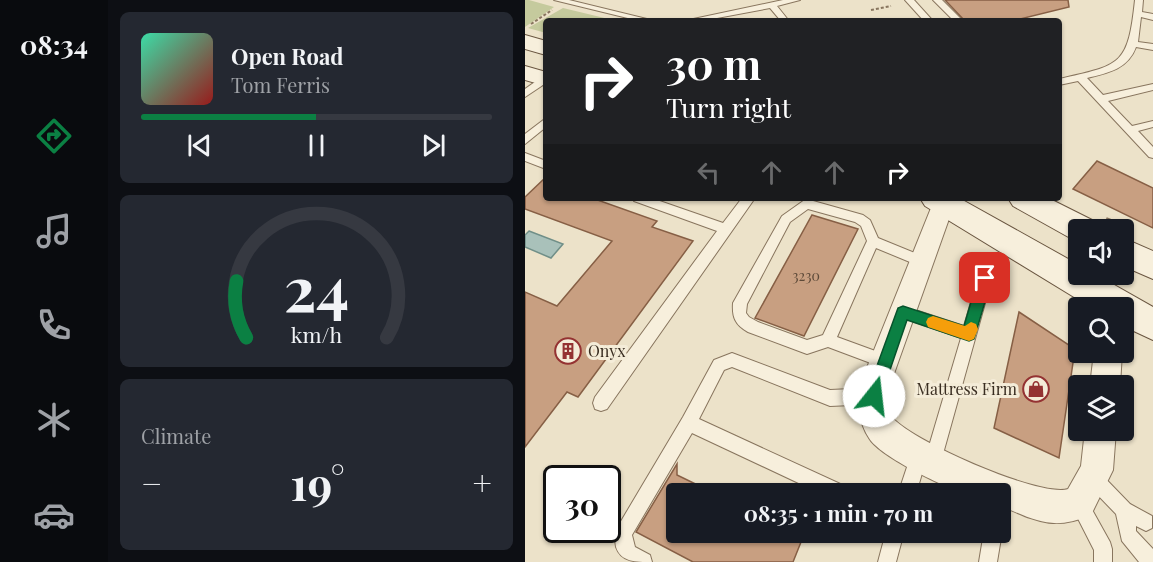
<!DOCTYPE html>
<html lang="en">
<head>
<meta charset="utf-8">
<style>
  body { margin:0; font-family:"Playfair Display",serif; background:#242831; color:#f1f3f6; height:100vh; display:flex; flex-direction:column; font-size:22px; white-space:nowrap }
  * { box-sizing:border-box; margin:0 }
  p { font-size:20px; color:#9ea1a6 }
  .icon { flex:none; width:33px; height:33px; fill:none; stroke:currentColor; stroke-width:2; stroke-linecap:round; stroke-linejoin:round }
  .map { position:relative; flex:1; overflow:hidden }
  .sheet { display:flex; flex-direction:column; gap:12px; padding:12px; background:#0d0f14; width:417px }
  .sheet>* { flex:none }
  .hud { position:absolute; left:18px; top:18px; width:519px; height:183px; border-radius:6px; box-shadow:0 2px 4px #0004; background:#202124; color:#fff; overflow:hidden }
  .tools { position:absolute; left:543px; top:219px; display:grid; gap:12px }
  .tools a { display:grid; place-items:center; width:66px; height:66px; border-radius:6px; background:#171b24; box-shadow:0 2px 4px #0004; font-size:30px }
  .speed { position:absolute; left:18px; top:465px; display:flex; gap:12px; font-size:30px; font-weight:700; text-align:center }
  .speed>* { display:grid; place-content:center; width:78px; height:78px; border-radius:50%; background:#171b24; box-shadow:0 2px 4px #0004; line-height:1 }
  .speed .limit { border:3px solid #111; border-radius:9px; background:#fff; color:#111 }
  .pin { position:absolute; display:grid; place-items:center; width:51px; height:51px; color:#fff; margin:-26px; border-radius:12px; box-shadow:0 3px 9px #0006 }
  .me { position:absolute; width:66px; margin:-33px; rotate:16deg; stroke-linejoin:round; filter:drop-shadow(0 0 4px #0008) }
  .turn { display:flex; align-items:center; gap:21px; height:126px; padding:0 24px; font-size:27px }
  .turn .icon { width:78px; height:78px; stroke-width:2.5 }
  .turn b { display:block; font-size:42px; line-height:51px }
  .lanes { display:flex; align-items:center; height:57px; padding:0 24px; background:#0003; justify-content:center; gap:30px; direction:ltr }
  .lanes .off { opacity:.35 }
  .big { font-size:45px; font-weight:700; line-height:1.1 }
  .sheet .card { flex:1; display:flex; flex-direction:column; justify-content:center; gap:9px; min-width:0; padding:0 21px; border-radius:9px; background:#242831 }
  .sheet .dial { align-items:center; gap:0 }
  .dial svg { height:156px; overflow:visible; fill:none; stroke:#363941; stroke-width:7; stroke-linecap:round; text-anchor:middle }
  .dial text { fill:#f1f3f6; stroke:none }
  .song { display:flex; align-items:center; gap:18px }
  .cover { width:72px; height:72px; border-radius:9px; background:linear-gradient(135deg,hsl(160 70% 55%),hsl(0 70% 35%)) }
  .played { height:6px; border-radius:3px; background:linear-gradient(90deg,#0b8043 50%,#363941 50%) }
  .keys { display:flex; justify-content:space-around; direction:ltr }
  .heat { display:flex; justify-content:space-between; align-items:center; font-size:33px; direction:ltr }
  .trip { position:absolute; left:141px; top:483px; width:345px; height:60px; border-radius:6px; background:#171b24; box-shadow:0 2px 4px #0004; font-weight:700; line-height:60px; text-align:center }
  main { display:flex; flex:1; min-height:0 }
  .menu { display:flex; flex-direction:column; width:108px; justify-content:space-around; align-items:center; background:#090b0e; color:#9ea1a6 }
  .menu .icon { width:42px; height:42px }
  .menu .selected { color:#0b8043 }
  .menu b { font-size:27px; color:#f1f3f6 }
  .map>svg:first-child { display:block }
</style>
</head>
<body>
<main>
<nav class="menu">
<b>08:34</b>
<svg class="icon selected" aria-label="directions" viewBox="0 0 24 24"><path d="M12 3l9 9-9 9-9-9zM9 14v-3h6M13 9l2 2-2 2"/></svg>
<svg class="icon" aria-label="music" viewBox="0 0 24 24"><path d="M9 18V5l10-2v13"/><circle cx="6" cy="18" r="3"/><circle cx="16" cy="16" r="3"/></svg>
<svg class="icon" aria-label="phone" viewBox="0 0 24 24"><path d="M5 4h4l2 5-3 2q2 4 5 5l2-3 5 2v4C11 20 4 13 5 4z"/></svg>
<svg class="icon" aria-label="climate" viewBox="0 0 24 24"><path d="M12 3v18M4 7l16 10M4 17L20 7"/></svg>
<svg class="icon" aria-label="car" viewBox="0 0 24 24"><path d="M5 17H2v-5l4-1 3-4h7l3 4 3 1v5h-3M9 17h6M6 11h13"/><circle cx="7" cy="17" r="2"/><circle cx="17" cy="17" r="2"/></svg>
</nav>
<section class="sheet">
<div class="card">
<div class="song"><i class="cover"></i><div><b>Open Road</b><p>Tom Ferris</p></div></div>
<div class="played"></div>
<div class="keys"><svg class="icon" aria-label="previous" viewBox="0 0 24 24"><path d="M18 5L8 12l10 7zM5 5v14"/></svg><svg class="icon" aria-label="pause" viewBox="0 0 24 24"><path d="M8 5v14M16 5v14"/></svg><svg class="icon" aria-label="next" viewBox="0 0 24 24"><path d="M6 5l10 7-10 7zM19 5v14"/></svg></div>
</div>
<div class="card dial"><svg viewBox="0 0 100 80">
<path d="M14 69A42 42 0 1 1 86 69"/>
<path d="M14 69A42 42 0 0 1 9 40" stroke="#0b8043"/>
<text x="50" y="56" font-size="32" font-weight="700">24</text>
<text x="50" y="72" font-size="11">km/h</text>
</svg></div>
<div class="card"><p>Climate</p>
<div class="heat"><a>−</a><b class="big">19°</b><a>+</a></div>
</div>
</section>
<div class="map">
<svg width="628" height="562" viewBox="0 0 628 562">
  <rect width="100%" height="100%" fill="#ece2c9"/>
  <g fill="#c5ca9d">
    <path d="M0,0H4L29,7L0,27Z"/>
    <path d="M38,8L92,21H21V33L3,28Z"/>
  </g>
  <path fill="#a9c1ba" stroke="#708f88" stroke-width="1.5" d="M4,231L38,244L26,258L0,247V235Z"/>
  <g fill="#c89f81" stroke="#865f45" stroke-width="1.5">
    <path d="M420,0H543L544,7L487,21H440Z"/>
    <path d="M572,161L628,188V228L548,189Z"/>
    <path d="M21,177V198H67L132,221L127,227L168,241L53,397L42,392L0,447V292L32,306L87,241L0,209V197Z"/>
    <path d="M287,215L333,229L279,336L230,318Z"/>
    <path d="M494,312L550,349L534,458L469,428Z"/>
    <path d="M152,464V475L191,494H152V532H280L268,562H168L111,532Z"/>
  </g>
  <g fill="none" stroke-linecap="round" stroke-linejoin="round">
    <g stroke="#88755e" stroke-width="2">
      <g id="lane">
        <path d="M29,0H44L130,21H115Z"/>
        <path d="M258,0H275L252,6L264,21H256L245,8L176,21H159Z"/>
        <path d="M380,0H389L408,21H399Z"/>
        <path d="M408,0H417L438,21H429Z"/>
        <path d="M610,0H618L617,12L628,14V20L616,17L613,42L628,44V50L611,47C603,69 583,73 562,78L578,95L628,84V90L583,101L607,126L628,121V127L613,131L628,147V158L624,157L553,81L534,85V79C596,65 603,66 610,0Z"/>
        <path d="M21,76V83L0,97V89L17,77Z"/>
        <path d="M21,118V127L0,144V134Z"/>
        <path d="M0,153L21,161V169L0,161Z"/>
        <path d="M107,198H126L198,223L217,198H230L82,409L76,411L70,409L68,403L70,397L192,231L109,201Z"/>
        <path d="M281,199L338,215L345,220L353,238L402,258L404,262L402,266L397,267L351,248L312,337L364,356L367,361L364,366L359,368L303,347L282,354L223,332C210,325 207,317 208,303L257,216ZM283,209L330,222L336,226L342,241L298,335L282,340L233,322L224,317L221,313L222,304L265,222Z"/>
        <path d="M460,272L465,274L467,278L416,461L414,467L408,469L402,467L400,463L391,494H373L388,449L394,447L400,449L402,453L436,338L373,316L371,312L373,308L378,306L439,326L453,278L455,274Z"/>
        <path d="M207,353L305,390L349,388L355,391L357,396L355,401L349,404L305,406L207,367L199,370L174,419L324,488L327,494H297L167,433L107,535L110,547L125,555L127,562C110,562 96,562 91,547C90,540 89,535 92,528L158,417L189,360Z"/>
        <path d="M569,470L575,473L605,504L627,516V528L621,531L611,526V531L628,549V562H614L597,541L591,514L563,485L560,479L563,473Z"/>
        <path d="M554,494L560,497L585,542L587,549V562H569V550L545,503L548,497Z"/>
        <path d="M476,528L477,532L472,562H454L459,532H476Z"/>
        <path d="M361,532H379L371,562H353Z"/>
      </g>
    </g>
    <g stroke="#88755e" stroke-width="2">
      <g id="street">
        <path d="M410,198H428L430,202L365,385V415C383,440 515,498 543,489L556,466L560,430H591L588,470L566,515C528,531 512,521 476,506V494C465,494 453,495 443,494C422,489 354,456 344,438C333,421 333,404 335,385Z"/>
        <path d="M569,352H597L595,386H565Z"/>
      </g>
    </g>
    <g stroke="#6a5641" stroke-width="2">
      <g id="secondary">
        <path d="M0,35L21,41V55L0,49Z"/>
        <path d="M0,66L21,72V86L0,80Z"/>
        <path d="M395,198H434L554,265V274H570L628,307V340L598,326V308H567L400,206Z"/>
        <path d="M483,198H523L569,221L573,230H554V241L547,239L488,206Z"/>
        <path d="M598,238L628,251V279L598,266Z"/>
      </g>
    </g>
    <g stroke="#88755e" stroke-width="2" stroke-dasharray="3 2" stroke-linecap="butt">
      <path d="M346,10L366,6"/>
      <path d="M6,24L27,10"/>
    </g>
    <path stroke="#88755e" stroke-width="4" stroke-dasharray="4.5 3" stroke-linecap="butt" d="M581,219L599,226"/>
    <use href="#lane" fill="#f7efdc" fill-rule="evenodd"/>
    <use href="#street" fill="#f7efdc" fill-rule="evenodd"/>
    <use href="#secondary" fill="#f7efdc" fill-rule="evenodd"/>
  </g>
  <path fill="#0b8043" stroke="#07532c" stroke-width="1.5" d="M460,272L467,278L449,339L444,341L382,320L354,402L349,404L343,402L341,396L373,308L378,306L439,326L453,278Z"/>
  <path fill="#f59e0b" d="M408,316L440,326L446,322L451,324L453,329L449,339L444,341L403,327L401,322L403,318Z"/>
  <defs>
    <g id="building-ring" transform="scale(1.35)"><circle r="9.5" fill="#f4ecd8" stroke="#943232" stroke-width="1.5"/><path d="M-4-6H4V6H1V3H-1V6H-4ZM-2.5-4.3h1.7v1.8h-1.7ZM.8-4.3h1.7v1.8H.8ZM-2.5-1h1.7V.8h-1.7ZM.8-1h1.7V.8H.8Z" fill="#943232"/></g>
    <g id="shop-ring" transform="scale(1.35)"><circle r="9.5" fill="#f4ecd8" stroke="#943232" stroke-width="1.5"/><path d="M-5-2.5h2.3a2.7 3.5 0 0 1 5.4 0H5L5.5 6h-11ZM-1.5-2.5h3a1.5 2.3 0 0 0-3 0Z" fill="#943232"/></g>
  </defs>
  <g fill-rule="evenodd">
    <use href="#building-ring" x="43" y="351"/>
    <use href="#shop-ring" x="511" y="389"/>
  </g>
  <g text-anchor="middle" stroke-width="6" stroke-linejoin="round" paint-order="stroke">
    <g font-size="14" fill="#5d4a39">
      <text x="281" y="281">3230</text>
    </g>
    <g font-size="16" fill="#392d21" stroke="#f4ecd8" text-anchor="start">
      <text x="63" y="357">Onyx</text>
      <text x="492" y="395" text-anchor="end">Mattress Firm</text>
    </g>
  </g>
</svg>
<div class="tools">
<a><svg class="icon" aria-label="sound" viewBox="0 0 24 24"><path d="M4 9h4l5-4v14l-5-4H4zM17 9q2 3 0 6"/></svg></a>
<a><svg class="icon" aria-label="search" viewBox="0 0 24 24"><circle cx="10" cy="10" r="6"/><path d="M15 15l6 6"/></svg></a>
<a><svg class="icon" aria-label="layers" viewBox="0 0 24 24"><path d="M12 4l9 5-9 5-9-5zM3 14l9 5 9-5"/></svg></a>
</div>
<div class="speed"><div class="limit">30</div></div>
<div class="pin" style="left:460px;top:278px;background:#d93025"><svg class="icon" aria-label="arrive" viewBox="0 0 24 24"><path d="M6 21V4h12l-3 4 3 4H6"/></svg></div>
<svg class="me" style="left:349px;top:396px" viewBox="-20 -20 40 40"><circle r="19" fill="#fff"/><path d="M0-13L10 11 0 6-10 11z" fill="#0b8043"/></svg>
<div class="trip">08:35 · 1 min · 70 m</div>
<div class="hud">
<div class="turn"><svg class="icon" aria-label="right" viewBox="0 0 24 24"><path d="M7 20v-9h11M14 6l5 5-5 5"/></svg><div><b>30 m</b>Turn right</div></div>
<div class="lanes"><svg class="icon off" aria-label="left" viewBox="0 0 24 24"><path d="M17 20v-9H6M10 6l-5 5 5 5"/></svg><svg class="icon off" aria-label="ahead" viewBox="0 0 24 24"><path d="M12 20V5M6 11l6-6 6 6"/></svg><svg class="icon off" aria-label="ahead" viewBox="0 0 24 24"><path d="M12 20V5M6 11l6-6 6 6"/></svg><svg class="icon" aria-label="right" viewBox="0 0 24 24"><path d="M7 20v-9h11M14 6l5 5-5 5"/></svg></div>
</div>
</div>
</main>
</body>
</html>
